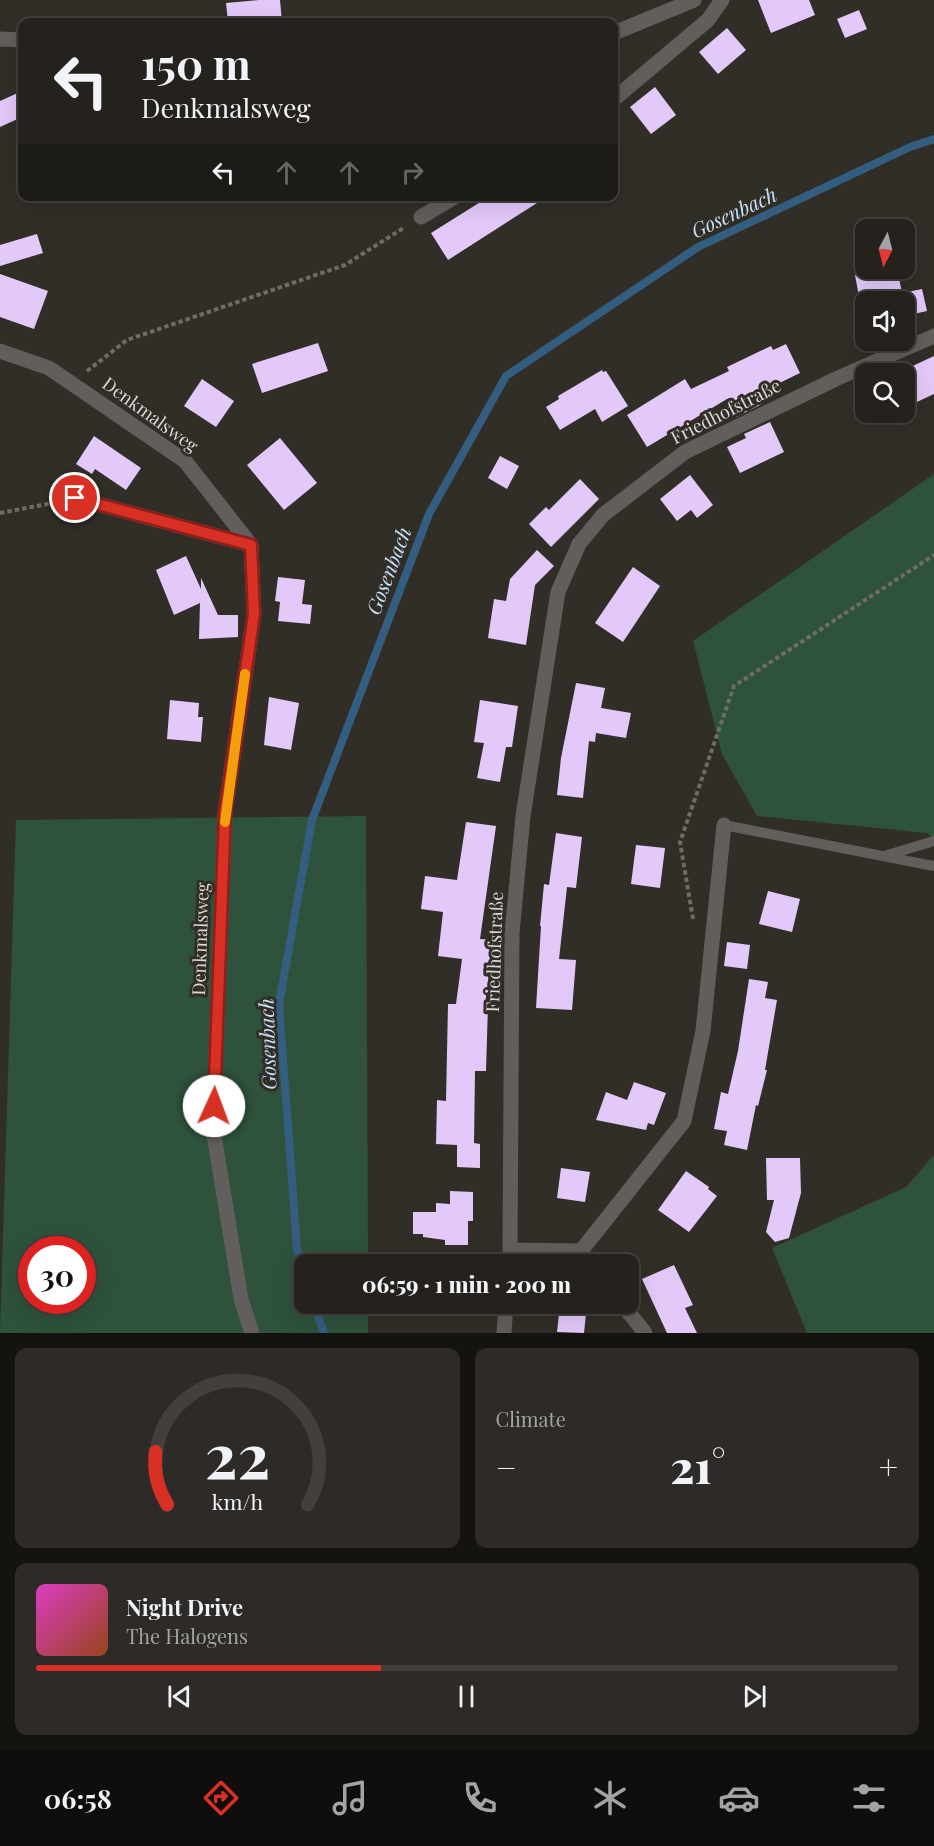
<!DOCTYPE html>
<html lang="en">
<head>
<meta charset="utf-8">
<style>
  body { margin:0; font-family:"Playfair Display",serif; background:#2d2a27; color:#f1f3f6; height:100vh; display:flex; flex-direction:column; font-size:22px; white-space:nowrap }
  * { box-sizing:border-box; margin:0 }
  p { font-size:20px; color:#a3a4a4 }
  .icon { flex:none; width:33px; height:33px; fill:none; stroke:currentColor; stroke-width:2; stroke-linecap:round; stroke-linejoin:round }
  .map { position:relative; height:1333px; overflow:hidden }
  .details { display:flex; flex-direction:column; gap:15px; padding:15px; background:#141310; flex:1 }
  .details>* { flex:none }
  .banner { position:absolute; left:18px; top:18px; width:600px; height:183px; border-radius:12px; box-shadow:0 6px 24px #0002,0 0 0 2px #423f3c; background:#25221e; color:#f1f3f6; overflow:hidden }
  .needle { width:39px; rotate:187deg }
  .tools { position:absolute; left:855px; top:219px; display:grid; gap:12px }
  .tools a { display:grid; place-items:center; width:60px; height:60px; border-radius:12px; background:#25221e; box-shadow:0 6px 24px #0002,0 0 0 2px #423f3c; font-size:30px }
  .speed { position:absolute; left:18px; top:1236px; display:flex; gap:12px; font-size:30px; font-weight:700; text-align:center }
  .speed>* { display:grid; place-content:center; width:78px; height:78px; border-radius:50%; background:#25221e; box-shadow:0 6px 24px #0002,0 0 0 2px #423f3c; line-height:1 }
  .speed .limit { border:9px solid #d22; background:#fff; color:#111 }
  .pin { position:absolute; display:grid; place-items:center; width:51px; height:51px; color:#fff; margin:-26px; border:3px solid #fff; border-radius:50%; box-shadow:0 2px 6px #0007 }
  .me { position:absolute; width:66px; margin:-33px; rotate:2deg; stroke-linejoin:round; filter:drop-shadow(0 0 4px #0008) }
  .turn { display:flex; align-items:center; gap:21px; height:126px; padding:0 24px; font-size:27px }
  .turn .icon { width:78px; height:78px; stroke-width:2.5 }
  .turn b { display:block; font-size:42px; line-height:51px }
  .lanes { display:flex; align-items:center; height:57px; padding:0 24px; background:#0003; justify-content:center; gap:30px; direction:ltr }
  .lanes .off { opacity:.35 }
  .big { font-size:45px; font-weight:800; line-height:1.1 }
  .details .tile { flex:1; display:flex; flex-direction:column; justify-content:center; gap:9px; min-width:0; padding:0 21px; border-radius:12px; background:#2d2a27 }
  .details .dial { align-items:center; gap:0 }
  .dial svg { height:156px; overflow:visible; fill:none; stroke:#423f3c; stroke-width:7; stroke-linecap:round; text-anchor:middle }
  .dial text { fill:#f1f3f6; stroke:none }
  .song { display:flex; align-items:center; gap:18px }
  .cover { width:72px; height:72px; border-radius:9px; background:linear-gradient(135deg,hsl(310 70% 55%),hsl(20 70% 35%)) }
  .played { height:6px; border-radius:3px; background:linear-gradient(90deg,#d93025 40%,#423f3c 40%) }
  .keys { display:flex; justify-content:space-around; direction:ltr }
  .heat { display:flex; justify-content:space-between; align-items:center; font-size:33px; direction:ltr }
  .details .tiles { flex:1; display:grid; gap:15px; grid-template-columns:1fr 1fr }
  .tile:last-child { grid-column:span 2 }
  .trip { position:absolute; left:294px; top:1254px; width:345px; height:60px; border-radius:12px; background:#25221e; box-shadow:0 6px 24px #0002,0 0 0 2px #423f3c; font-weight:800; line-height:60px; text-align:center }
  .tab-bar { display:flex; height:96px; justify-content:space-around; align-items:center; background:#0f0e0c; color:#a3a4a4 }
  .tab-bar .icon { width:42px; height:42px }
  .tab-bar .on { color:#d93025 }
  .tab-bar b { font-size:27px; color:#f1f3f6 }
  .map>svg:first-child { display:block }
</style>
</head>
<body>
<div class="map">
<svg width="934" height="1333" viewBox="0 0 934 1333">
  <rect width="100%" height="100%" fill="#312e28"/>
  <g fill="#2e523c" fill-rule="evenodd">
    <path d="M934,474V839L927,833L757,816L722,754L693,641Z"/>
    <path d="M366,816L368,1264H304V1304H368V1333H0L16,820ZM32,1250H82V1300H32Z"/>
    <path d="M934,1155V1333H807L772,1248L906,1187Z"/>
  </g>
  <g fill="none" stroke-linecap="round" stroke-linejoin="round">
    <g stroke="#335e7f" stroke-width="8">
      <path d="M304,1272L297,1249L279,1004L312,820L429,514L506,376L698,247L910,147L934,139"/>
      <path d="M314,1304L324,1333"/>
    </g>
  </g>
  <g fill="#e3c9fa">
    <path d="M259,0H280L282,22H228L226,3Z"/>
    <path d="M758,0H809L815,15L771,33Z"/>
    <path d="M859,10L867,29L845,38L837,19Z"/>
    <path d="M727,28L746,50L718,74L699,52Z"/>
    <path d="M655,87L676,115L651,134L630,107Z"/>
    <path d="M22,91V117L0,127V101Z"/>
    <path d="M490,196H548L448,260L431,233Z"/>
    <path d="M37,234L43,253L0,266V245Z"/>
    <path d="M887,268H897L902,293L922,289L927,311L905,316L904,302H860L855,275Z"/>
    <path d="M0,274L48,291L34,329L0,317Z"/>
    <path d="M318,343L328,371L262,393L252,364Z"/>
    <path d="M786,344L800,373L757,394L762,404L736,417L727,399L647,447L627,415L685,379L691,389L729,371L727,367L771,346L773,350Z"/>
    <path d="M934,356V394L904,408V370Z"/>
    <path d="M602,370L603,372L606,371L628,406L602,422L595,409L560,430L546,407L559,399L558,396Z"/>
    <path d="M202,379L234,401L216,427L184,406Z"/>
    <path d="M770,422L784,452L740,473L727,447L746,438L744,434Z"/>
    <path d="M94,436L141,468L126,490L95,469L92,474L76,464Z"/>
    <path d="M280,438L317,483L284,510L247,465Z"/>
    <path d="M500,456L519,466L507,489L488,478Z"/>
    <path d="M690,475L713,505L697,518L691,510L677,521L660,499Z"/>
    <path d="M580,479L599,499L551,547L529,524L546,507L549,510Z"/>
    <path d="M537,550L554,566L535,585L526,645L488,638L494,599L506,601L510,579Z"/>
    <path d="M186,556L201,589V578L218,615H238V637L199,639L200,603L174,615L156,570Z"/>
    <path d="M633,567L660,586L623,642L595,623Z"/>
    <path d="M278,577L305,580L302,604L312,605L310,624L278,621L280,602L275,601Z"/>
    <path d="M576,683L605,688L601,708L631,713L626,738L596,733L595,742L589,741L583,798L557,795L561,758Z"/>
    <path d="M269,697L299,703L291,750L264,745Z"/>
    <path d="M170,700L199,703L198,717H203L201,742L167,739Z"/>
    <path d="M480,700L518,706L512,747H506L500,782L477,778L484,743L474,742Z"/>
    <path d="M466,822L496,826L480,939L493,940L485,1005H488L486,1071H475L474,1143L480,1144V1168L457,1167V1145L436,1144L437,1100L446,1101L448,1004H456L462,959L438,956L443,912L421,909L425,876L457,880Z"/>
    <path d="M556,833L582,837L576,888L567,887L559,959L576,960L572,1010L536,1008L541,926H540L544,884L549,885Z"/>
    <path d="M636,845L665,848L660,888L631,884Z"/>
    <path d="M768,891L800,899L792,932L759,924Z"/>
    <path d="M727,942L750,945L747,969L724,966Z"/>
    <path d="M749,979L768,982L765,998L777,1000L765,1070H767L758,1106L756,1105L747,1150L724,1145L727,1131L714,1129L721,1092L728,1094L738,1051Z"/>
    <path d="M634,1082L666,1093L654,1125L648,1123L646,1130L596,1120L606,1092L627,1100Z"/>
    <path d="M766,1158H800L801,1193L789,1238L775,1242L766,1232L774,1200H767Z"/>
    <path d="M561,1168L590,1172L585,1202L557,1198Z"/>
    <path d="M686,1171L709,1187L708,1189L717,1196L689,1232L658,1210Z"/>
    <path d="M450,1191L473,1192V1221H468V1245H445V1240L423,1237V1234H413V1212H436V1203L450,1204Z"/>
    <path d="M674,1265L693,1305L685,1308L697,1333H667L642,1279Z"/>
    <path d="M560,1304H587L584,1333L557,1332Z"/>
  </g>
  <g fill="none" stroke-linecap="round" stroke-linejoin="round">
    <g stroke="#6f6c67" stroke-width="4" stroke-dasharray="4.5 3" stroke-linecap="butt">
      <path d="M87,371L127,340L345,265L405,227"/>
      <path d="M0,513L58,502"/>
      <path d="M693,919L680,842L734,686L934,555"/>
    </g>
    <g stroke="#615e5c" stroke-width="10">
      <path d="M724,825L934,866"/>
      <path d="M884,856L934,841"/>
    </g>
    <g stroke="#615e5c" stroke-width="15">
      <path d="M614,33L694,0"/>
      <path d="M0,39L22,40"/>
      <path d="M614,99L708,20L722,0"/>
      <path d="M421,217L456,196"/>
      <path d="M0,351L49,368L185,461L251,545L254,614L225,813L213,1129L241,1299L252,1333"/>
      <path d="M75,498L251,545"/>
      <path d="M724,825L703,1031L684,1121L581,1251L510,1250L512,933L523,816L558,592L579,544L603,515L685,452L840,377L934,336"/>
      <path d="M581,1251L591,1264"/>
      <path d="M622,1304L645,1333"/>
      <path d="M504,1333L506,1304"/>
    </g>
  </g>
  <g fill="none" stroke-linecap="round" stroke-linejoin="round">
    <g stroke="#8d1f18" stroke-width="15">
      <path id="route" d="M75,498L251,545L254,614L225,813L214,1106"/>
    </g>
    <use href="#route" stroke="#d93025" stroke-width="10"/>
    <path stroke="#f59e0b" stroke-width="10" d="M225,822L245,674"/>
  </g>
  <g text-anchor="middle" stroke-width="6" stroke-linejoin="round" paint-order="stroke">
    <g font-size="18" fill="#dbd8d5" stroke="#312e28">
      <text transform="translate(726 412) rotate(-27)" y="6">Friedhofstraße</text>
      <text transform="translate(150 415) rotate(36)" y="6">Denkmalsweg</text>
      <text transform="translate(201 939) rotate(-88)" y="6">Denkmalsweg</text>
      <text transform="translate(495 952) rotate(-88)" y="6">Friedhofstraße</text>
    </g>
    <g font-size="20" font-style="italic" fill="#c6e0f5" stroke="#312e28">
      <text transform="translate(734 213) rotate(-25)" y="7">Gosenbach</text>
      <text transform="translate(389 571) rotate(-69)" y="7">Gosenbach</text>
      <text transform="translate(268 1044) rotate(-92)" y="7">Gosenbach</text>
    </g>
  </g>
</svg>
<div class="tools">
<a><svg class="needle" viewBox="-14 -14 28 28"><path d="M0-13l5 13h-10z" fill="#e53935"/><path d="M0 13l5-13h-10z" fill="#a3a4a4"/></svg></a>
<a><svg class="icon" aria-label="sound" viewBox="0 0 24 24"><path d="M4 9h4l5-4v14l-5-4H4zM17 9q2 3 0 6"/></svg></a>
<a><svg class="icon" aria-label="search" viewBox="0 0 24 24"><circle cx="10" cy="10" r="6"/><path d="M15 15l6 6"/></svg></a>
</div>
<div class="speed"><div class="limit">30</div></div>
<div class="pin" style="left:75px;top:498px;background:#d93025"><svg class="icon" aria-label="arrive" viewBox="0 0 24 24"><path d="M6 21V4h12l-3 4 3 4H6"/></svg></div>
<svg class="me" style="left:214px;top:1106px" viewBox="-20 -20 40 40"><circle r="19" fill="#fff"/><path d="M0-13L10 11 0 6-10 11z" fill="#d93025"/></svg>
<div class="trip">06:59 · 1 min · 200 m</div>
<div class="banner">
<div class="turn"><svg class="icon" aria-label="left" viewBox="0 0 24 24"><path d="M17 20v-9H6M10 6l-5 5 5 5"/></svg><div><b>150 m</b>Denkmalsweg</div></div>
<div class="lanes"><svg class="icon" aria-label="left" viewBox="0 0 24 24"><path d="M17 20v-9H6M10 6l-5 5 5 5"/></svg><svg class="icon off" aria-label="ahead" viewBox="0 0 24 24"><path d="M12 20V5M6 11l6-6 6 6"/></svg><svg class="icon off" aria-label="ahead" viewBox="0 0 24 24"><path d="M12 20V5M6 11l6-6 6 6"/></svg><svg class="icon off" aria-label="right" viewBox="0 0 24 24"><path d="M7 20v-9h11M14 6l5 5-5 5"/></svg></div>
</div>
</div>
<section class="details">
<div class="tiles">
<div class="tile dial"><svg viewBox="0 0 100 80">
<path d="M14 69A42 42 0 1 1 86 69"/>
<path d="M14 69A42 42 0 0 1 8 42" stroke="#d93025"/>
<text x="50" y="56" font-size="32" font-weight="700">22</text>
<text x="50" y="72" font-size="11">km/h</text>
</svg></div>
<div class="tile"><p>Climate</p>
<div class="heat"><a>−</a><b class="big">21°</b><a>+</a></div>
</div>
<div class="tile">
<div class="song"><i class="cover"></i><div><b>Night Drive</b><p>The Halogens</p></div></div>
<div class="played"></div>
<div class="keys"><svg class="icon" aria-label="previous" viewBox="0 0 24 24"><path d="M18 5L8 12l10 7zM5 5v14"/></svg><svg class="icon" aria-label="pause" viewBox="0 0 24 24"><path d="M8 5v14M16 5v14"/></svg><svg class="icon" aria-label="next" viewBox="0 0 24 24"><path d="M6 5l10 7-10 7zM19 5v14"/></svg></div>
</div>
</div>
</section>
<nav class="tab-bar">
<b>06:58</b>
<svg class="icon on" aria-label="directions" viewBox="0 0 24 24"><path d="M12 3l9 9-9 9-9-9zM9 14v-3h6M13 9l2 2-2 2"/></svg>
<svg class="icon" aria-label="music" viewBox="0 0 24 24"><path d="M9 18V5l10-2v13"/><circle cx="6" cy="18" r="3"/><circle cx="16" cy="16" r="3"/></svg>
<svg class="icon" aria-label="phone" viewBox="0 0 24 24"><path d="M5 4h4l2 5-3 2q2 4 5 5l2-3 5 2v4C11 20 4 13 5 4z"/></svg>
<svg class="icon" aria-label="climate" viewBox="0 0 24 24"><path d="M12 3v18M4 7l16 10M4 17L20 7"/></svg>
<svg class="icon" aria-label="car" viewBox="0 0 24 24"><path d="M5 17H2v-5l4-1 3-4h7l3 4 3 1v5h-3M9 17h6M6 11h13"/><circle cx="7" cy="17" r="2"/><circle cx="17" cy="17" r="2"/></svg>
<svg class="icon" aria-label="filters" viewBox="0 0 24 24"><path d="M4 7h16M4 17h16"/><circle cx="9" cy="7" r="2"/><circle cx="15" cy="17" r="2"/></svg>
</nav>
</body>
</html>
